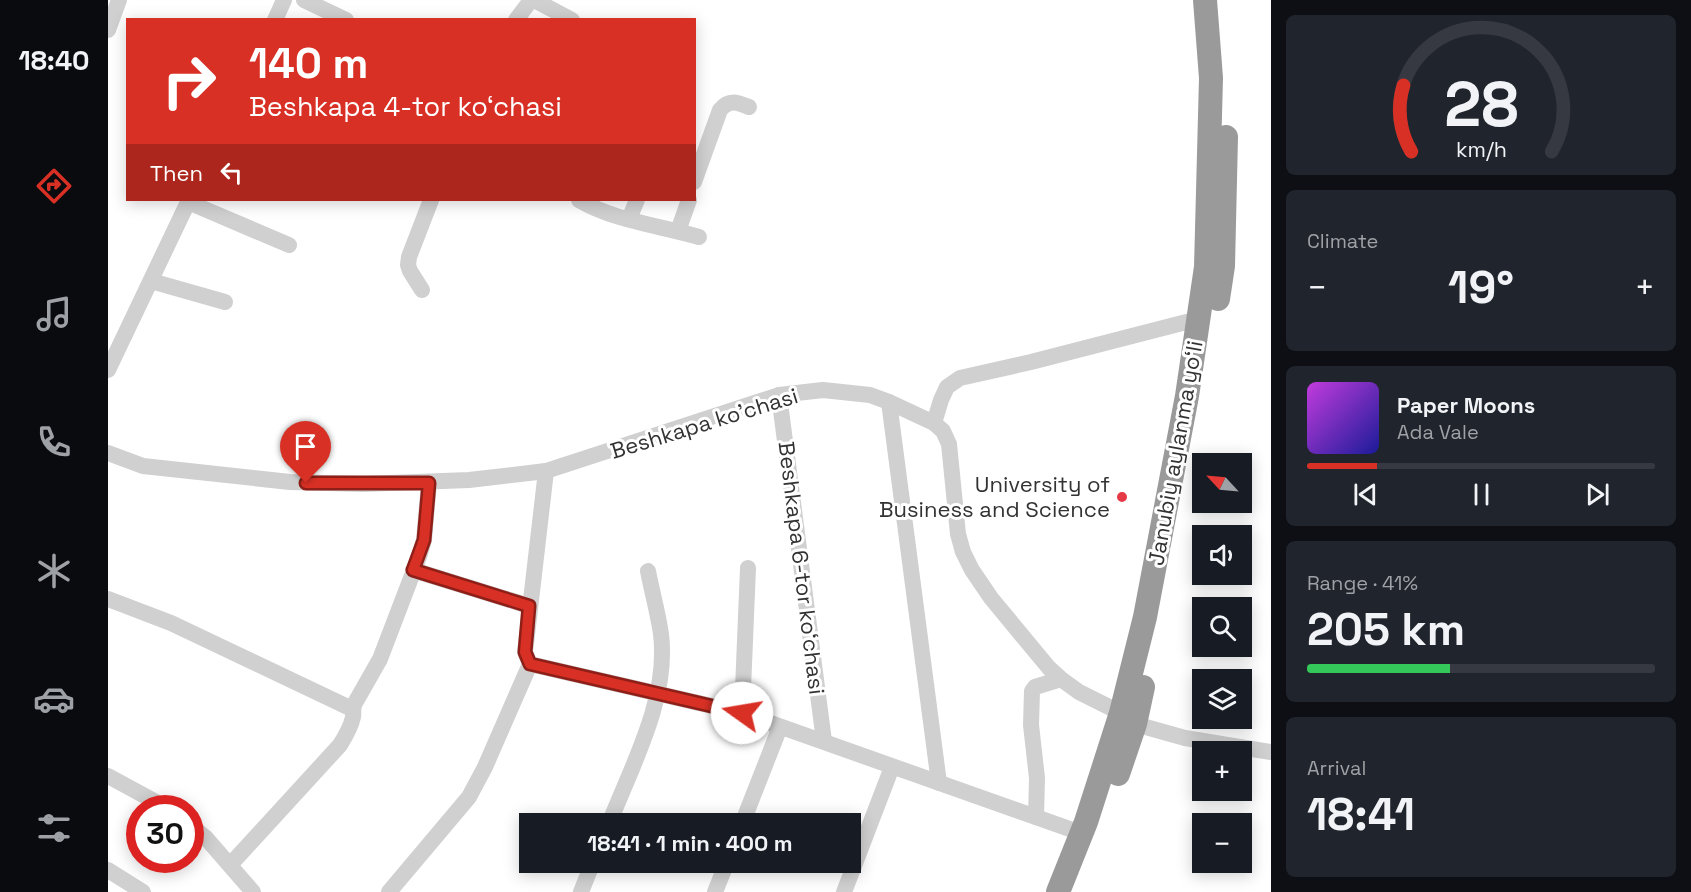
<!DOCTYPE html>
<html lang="en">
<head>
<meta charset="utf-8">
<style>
  body { margin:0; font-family:"Space Grotesk",sans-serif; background:#20242c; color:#f1f3f6; height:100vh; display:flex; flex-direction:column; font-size:22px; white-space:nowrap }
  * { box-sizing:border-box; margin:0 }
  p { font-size:20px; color:#9ea1a6 }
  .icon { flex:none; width:33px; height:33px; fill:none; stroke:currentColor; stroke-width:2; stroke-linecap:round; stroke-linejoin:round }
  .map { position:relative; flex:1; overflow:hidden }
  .panel { display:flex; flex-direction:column; gap:15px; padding:15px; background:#0d0f14; width:420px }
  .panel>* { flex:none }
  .top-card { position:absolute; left:18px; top:18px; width:570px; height:183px; border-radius:0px; box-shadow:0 3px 15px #0003; background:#d93025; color:#fff; overflow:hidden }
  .needle { width:39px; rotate:296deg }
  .buttons { position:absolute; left:1084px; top:453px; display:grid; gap:12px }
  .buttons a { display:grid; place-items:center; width:60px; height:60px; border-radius:0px; background:#171b24; box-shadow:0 3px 15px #0003; font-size:30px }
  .speed { position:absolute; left:18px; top:795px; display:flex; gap:12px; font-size:30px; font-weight:700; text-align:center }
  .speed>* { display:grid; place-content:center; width:78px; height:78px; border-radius:50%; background:#171b24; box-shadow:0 3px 15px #0003; line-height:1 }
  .speed .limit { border:9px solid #d22; background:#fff; color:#111 }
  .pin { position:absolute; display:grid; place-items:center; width:51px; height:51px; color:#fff; margin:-62px -26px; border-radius:50% 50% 50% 0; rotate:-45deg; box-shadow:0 0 6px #0007 }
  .pin .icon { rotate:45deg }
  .me { position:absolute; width:66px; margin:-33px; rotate:283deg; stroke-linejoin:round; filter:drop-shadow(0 0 4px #0008) }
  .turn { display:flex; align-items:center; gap:21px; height:126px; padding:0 24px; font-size:27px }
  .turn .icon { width:78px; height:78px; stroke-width:2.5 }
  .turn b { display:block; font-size:42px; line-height:51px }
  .then { display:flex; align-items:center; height:57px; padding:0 24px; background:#0003; gap:12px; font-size:22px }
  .big { font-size:45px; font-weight:600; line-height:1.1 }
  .panel .tile { flex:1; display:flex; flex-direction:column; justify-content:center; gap:9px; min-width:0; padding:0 21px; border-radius:9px; background:#20242c }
  .panel .dial { align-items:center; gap:0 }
  .dial svg { height:156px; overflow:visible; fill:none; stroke:#363941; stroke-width:7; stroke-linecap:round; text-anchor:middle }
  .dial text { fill:#f1f3f6; stroke:none }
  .song { display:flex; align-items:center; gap:18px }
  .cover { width:72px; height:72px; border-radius:9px; background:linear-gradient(135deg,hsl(290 70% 55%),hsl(240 70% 35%)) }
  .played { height:6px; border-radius:3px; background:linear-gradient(90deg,#d93025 20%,#363941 20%) }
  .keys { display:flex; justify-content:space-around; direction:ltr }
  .heat { display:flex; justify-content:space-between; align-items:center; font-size:33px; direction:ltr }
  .charge { height:9px; border-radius:4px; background:linear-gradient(90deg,#34c759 41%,#363941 0) }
  .trip { position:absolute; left:411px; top:813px; width:342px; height:60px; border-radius:0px; background:#171b24; box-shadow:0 3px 15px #0003; font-weight:600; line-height:60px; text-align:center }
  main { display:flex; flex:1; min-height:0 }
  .dock { display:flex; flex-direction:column; width:108px; justify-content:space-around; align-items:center; background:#090b0e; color:#9ea1a6 }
  .dock .icon { width:42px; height:42px }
  .dock .active { color:#d93025 }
  .dock b { font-size:27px; color:#f1f3f6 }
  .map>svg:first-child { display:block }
</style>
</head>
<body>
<main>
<nav class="dock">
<b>18:40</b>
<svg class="icon active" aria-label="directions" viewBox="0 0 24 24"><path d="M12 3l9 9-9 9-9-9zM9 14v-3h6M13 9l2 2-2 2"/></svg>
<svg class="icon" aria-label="music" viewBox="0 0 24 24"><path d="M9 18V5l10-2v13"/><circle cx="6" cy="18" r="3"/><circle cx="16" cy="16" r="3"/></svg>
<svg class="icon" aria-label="phone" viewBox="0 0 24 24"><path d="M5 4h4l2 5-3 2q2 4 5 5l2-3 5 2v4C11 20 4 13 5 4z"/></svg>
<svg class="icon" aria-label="climate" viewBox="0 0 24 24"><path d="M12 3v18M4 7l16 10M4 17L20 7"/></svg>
<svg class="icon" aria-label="car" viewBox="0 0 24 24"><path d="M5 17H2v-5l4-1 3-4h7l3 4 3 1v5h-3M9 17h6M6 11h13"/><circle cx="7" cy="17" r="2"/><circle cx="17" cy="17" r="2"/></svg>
<svg class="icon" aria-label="filters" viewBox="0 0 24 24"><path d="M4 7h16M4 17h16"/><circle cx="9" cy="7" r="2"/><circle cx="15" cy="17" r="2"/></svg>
</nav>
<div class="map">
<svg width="1163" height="892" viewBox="0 0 1163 892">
  <rect width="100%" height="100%" fill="#fff"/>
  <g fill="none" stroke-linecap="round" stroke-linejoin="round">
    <g stroke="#d0d0d0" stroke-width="16">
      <path d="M196,0L238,20"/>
      <path d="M426,0L464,20"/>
      <path d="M167,20L176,0"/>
      <path d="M408,20L423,0"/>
      <path d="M0,30L11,0"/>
      <path d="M586,182L612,110C621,99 629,102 641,107"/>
      <path d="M471,200C507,221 550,225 591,237"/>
      <path d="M80,202L181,245"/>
      <path d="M521,219L529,200"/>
      <path d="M570,231L581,200"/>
      <path d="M43,281L117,302"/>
      <path d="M314,290L302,271L300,265L301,257L323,200"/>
      <path d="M0,370L81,200"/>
      <path d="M671,395L716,741"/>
      <path d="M781,402L831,783"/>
      <path d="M826,423L833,400L839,387L852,378L923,362L1090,319"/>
      <path d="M0,453L35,466L182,482L255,484L361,480L438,471L671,395L715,390L762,395L781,402L826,423L835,431L841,444L850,534L855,552L864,570L883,598L941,668L953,679L971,692L1013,713"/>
      <path d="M305,570L421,606"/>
      <path d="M0,599L63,623L244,709"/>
      <path d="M422,664L634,713L973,833"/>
      <path d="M634,713L640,568"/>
      <path d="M1027,724L1077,738L1163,752"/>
      <path d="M0,776L59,808"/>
      <path d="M928,817L929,778L923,725L924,691L927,687L953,679"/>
      <path d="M501,824C524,765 561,699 553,634C550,613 544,592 540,571"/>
      <path d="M634,824L672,727"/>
      <path d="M82,825L98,838L145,892"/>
      <path d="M122,865L232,745C237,737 243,727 245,717C246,711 244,709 247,703L272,659L311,557L316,540L321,483"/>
      <path d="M0,870L35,892"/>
      <path d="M281,892L361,797L377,767L422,664L417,652L438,471"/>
      <path d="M473,892L485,862"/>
      <path d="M607,892L619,862"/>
      <path d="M736,892L784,767"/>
    </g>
    <g stroke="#9a9a9a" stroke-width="24">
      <path d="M1110,299L1115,266L1118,137"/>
      <path d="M1010,774L1027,724L1035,687"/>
      <path d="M950,892L978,822L1013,713L1037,617L1079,396L1098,267L1103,78L1097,0"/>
    </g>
  </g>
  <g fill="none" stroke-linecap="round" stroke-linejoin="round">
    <g stroke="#8d1f18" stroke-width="15">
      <path id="route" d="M198,483H321L316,540L305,570L421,606L417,652L422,664L634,713"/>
    </g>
    <use href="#route" stroke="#d93025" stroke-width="10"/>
  </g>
  <circle fill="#e63946" stroke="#fff" stroke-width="2" cx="1014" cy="497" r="6"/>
  <g text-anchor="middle" stroke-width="6" stroke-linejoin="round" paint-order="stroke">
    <g font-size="22" fill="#333" stroke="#fff">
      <text transform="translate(596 423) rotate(-17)" y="8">Beshkapa ko'chasi</text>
      <text transform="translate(1067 453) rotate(-80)" y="8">Janubiy aylanma yoʻli</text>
      <text transform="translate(694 568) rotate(83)" y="8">Beshkapa 6-tor koʻchasi</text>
    </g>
    <g font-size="22" fill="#333" stroke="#fff" text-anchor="end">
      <text x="1002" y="492">University of<tspan x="1002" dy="25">Business and Science</tspan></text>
    </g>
  </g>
</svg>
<div class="buttons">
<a><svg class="needle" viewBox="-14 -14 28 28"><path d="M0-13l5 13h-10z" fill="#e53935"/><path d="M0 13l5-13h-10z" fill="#9ea1a6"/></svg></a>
<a><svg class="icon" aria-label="sound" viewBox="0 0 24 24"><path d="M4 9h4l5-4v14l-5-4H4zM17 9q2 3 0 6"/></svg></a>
<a><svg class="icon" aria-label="search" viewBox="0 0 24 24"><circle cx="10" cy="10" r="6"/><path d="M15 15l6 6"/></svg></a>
<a><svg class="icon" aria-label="layers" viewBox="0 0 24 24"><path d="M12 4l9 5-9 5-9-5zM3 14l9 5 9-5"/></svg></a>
<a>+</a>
<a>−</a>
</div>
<div class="speed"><div class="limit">30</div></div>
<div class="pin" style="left:198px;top:483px;background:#d93025"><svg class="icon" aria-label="arrive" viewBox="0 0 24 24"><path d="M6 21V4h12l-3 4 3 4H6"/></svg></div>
<svg class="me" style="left:634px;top:713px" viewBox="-20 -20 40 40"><circle r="19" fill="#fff"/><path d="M0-13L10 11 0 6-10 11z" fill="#d93025"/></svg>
<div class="trip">18:41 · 1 min · 400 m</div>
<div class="top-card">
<div class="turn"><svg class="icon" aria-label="right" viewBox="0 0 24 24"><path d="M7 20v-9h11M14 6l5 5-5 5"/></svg><div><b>140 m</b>Beshkapa 4-tor koʻchasi</div></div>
<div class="then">Then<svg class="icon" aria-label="left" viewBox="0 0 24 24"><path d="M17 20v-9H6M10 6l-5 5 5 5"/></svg></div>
</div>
</div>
<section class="panel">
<div class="tile dial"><svg viewBox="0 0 100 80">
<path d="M14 69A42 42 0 1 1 86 69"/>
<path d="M14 69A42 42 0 0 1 10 35" stroke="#d93025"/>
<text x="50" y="56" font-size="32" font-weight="700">28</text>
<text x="50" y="72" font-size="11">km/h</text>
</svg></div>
<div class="tile"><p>Climate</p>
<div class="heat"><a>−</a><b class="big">19°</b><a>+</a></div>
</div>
<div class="tile">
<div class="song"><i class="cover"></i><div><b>Paper Moons</b><p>Ada Vale</p></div></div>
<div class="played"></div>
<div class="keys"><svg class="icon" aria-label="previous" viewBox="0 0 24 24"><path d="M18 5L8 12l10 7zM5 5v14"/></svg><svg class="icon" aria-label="pause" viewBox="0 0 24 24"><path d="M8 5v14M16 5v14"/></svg><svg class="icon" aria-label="next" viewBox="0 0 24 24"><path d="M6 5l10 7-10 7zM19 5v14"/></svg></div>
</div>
<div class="tile"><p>Range · 41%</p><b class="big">205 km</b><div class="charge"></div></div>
<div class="tile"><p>Arrival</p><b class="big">18:41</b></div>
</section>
</main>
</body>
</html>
